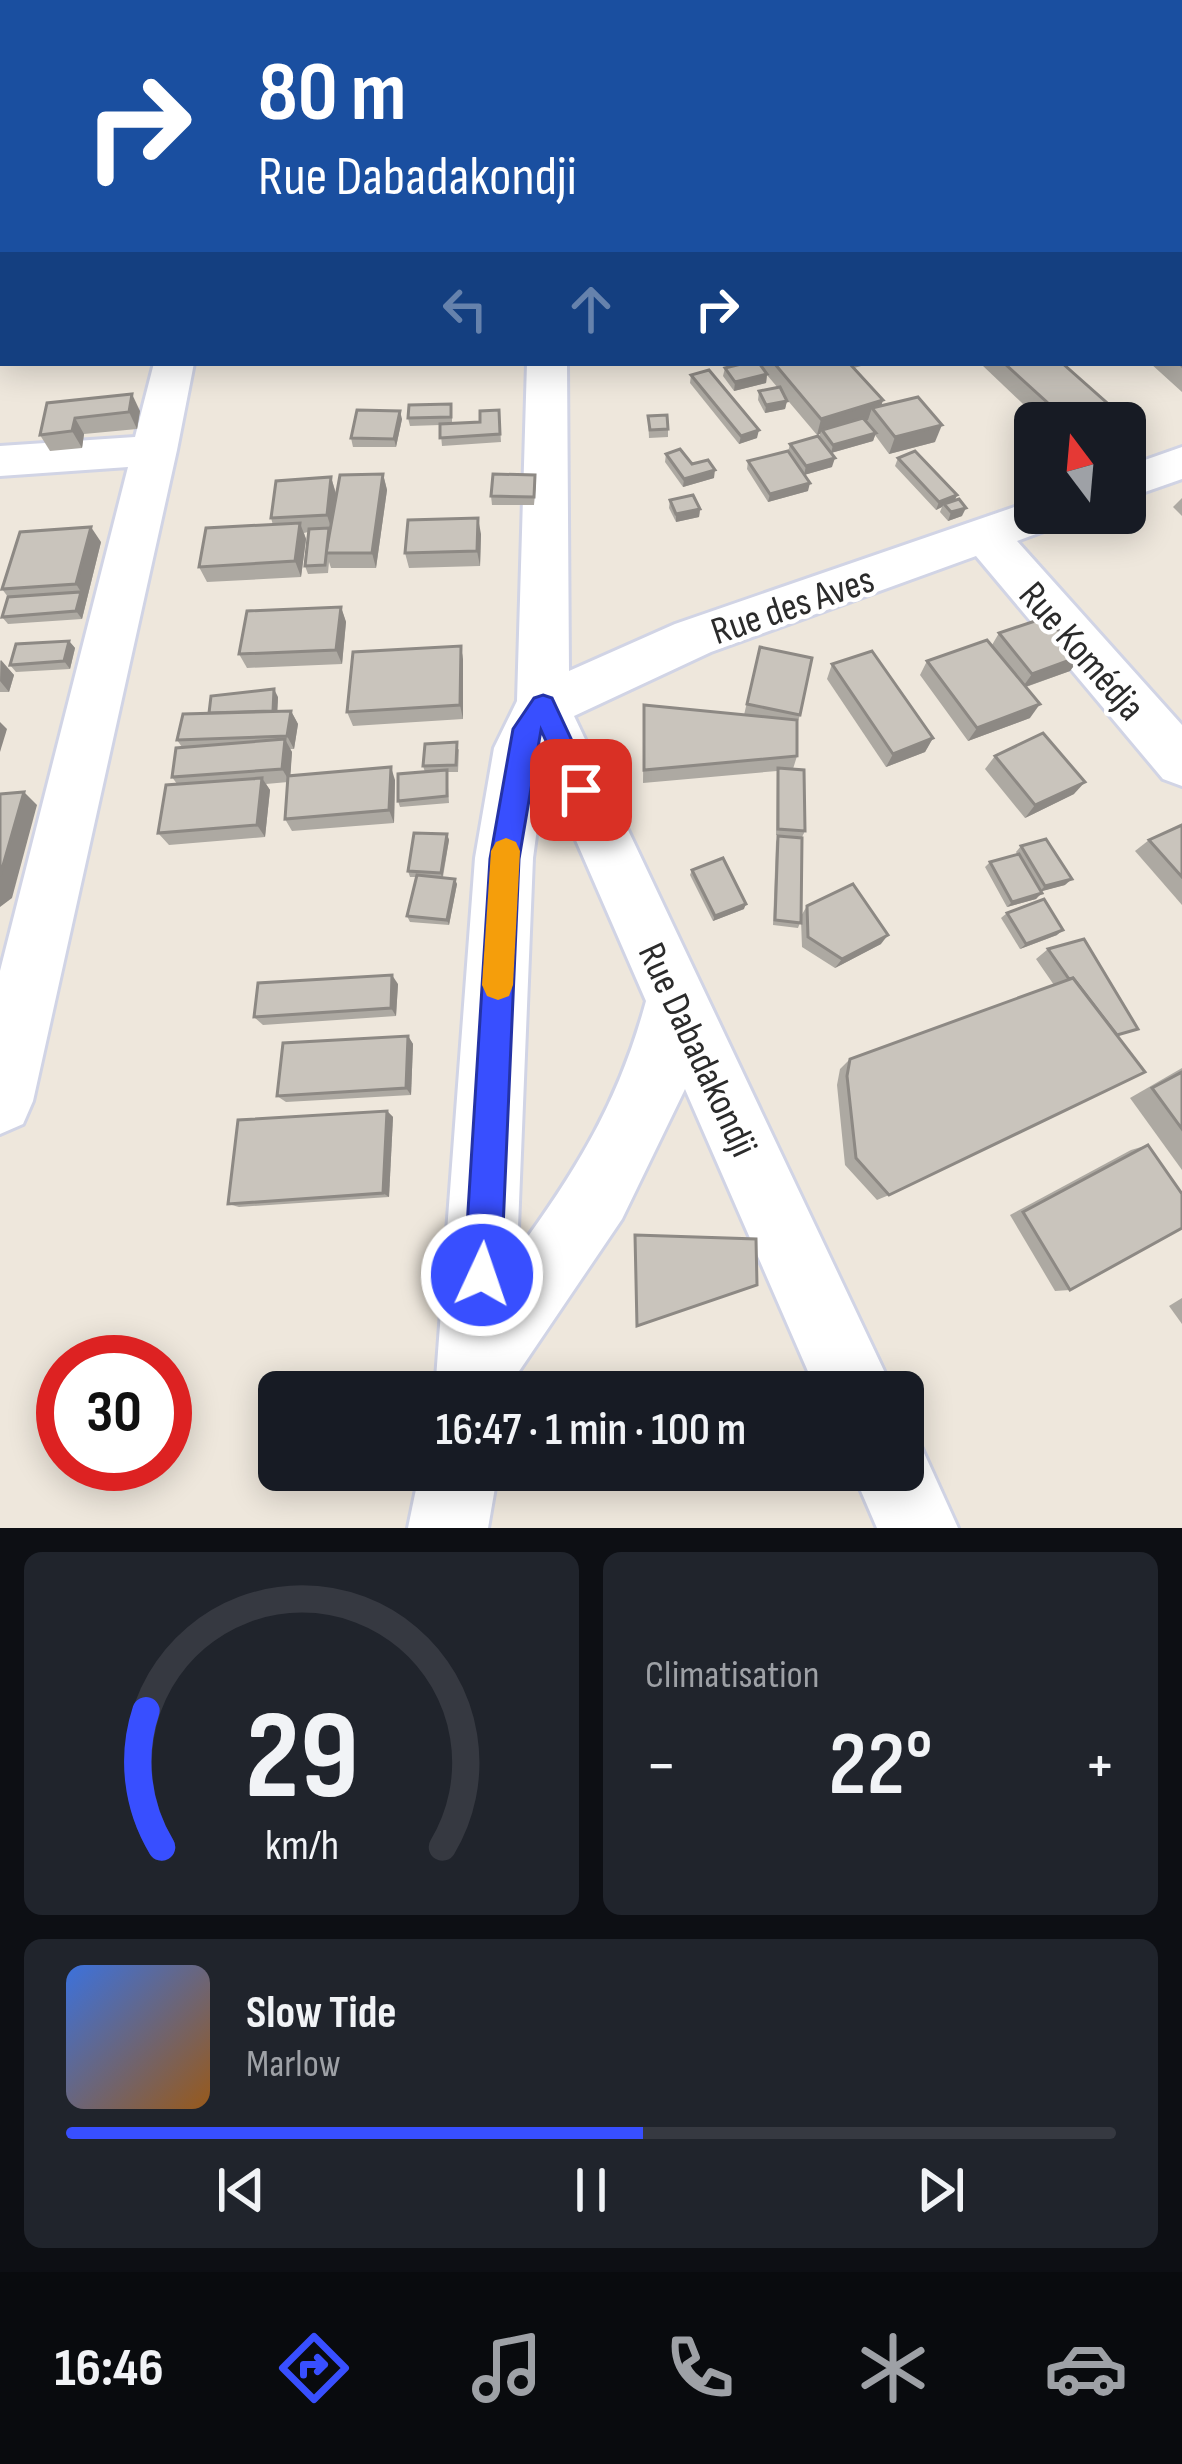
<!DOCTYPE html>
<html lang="fr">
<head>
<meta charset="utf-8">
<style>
  body { margin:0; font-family:"Sofia Sans Condensed",sans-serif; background:#20242c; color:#f1f3f6; height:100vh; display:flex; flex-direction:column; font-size:45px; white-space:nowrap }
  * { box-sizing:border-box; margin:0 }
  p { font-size:39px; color:#9ea1a6 }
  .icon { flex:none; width:66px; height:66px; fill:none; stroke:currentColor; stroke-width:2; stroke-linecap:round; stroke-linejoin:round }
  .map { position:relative; height:1528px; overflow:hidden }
  .details { display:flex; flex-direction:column; gap:24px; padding:24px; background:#0d0f14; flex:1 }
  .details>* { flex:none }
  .banner { position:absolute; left:0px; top:0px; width:1182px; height:366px; box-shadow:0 6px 30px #0003; background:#1a4fa0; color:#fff; overflow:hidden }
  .needle { width:78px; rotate:344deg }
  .controls { position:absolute; left:1014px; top:402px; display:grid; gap:24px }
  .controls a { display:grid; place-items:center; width:132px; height:132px; border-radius:18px; background:#171b24; box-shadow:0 6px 30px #0003; font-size:60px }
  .speed { position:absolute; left:36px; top:1335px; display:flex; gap:24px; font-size:60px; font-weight:700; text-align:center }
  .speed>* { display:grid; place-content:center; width:156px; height:156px; border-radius:50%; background:#171b24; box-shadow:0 6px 30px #0003; line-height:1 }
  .speed .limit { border:18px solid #d22; background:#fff; color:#111 }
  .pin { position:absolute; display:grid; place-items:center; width:102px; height:102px; color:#fff; margin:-51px; border-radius:24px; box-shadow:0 6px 18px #0006 }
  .me { position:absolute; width:132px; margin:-66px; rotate:3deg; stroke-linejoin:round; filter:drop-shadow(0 0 9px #0008) }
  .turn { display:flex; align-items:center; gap:42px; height:252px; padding:0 60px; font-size:54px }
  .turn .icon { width:156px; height:156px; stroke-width:2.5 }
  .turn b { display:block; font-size:84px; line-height:102px }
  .lanes { display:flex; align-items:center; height:114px; padding:0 60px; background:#0003; justify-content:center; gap:60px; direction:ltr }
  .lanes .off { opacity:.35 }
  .big { font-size:90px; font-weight:600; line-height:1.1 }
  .details .widget { flex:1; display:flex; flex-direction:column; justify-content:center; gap:18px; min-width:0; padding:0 42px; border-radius:18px; background:#20242c }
  .details .dial { align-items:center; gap:0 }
  .dial svg { height:312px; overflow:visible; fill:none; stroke:#363941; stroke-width:7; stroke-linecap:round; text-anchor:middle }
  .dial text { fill:#f1f3f6; stroke:none }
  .song { display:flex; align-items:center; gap:36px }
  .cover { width:144px; height:144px; border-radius:18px; background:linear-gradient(135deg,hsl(220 70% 55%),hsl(30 70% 35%)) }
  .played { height:12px; border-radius:6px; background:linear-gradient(90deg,#384fff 55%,#363941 55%) }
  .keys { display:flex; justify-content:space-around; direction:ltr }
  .heat { display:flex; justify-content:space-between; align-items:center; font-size:66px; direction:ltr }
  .details .tiles { flex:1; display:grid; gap:24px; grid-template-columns:1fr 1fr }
  .widget:last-child { grid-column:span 2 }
  .trip { position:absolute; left:258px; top:1371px; width:666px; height:120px; border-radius:18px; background:#171b24; box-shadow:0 6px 30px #0003; font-weight:600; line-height:120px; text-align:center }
  .tabs { display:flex; height:192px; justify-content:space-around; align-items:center; background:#090b0e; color:#9ea1a6 }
  .tabs .icon { width:84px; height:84px }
  .tabs .current { color:#384fff }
  .tabs b { font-size:54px; color:#f1f3f6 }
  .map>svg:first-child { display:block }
</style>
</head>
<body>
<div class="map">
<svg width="1182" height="1528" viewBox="0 0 1182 1528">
  <rect width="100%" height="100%" fill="#eee7dc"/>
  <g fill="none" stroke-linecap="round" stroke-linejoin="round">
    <g stroke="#d1d4e5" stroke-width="6">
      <g id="minor">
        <path d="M94,0H124L126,3H97Z"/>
        <path d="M391,0H427L429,3H394Z"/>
        <path d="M511,0H541L509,3Z"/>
        <path d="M823,0H851L852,3H824Z"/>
        <path d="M1162,0H1182V12L1179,3Z"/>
        <rect x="1179" y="52" width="3" height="18"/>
        <rect x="1179" y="265" width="3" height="22"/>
        <rect x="0" y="292" width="3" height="22"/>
        <path d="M154,363H194L177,450L33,1101L23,1124L0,1134V971L128,467L0,476V446L135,437Z"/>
        <path d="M527,363H567L569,671L675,624L1035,500V513H1070L1063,524L1017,541L1182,725V786L1163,779L976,556L711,652L574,716L894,1392H817L685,1089L622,1219L511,1383V1392H435L475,858L494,748L517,701ZM545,769L646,1001C619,1101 578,1168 517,1252L533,858Z"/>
        <path d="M1182,447V479L1125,499V467Z"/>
        <path d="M903,1436L919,1442L958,1528H877L852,1470H903Z"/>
        <path d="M420,1470H498L488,1528H408Z"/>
      </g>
    </g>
    <g stroke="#c8c8c8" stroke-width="6">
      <g id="primary">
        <path d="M916,0H953L955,3H919Z"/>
        <path d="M1179,188L1182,189V216L1179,215Z"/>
      </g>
    </g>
    <use href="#minor" fill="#fff" fill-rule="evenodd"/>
    <use href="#primary" fill="#fbe054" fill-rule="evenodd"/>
  </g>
  <g fill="#ada9a2">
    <rect x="0" y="43" width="3" height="38"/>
    <rect x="0" y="315" width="3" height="33"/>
    <path d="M1182,316V392L1150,363H1179V317Z"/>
    <path d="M762,363H862L861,366L854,368L883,400L881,406L935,442L889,454L875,435L873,441L831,453L832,467L804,475L808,491L768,502L747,469L748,461L788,452L790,444L819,438L820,434L817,435L784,396L787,401L785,409L765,413L758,400L759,391L778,388L767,375L766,383L734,391L723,376L725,368L761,366Z"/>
    <path d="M983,363H1062L1108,423H1043L982,365Z"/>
    <path d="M691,375L757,438L739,444L690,383Z"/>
    <path d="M47,403L140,411L137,429L84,434L82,448L50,451L40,435Z"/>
    <path d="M499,410L501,442L442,446L440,425L410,426L408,418L452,413V423L480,422Z"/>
    <path d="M648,416L668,429V437L649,438Z"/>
    <path d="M402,419L396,447H353L351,438Z"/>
    <path d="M666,454L714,478L683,487L665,462Z"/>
    <path d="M898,458L955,500L962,516L948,521L940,512L942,507L936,510L895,466Z"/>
    <path d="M383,474L387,490L376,568H331L329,562L328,573L308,574L305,566L308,532L304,533L306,539L301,577L207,582L199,567L273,525L271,518L331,477L336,494Z"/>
    <path d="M536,483L534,505H492L491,496Z"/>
    <path d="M1182,498V516L1173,507Z"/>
    <path d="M670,500L700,509L699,517L676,522L669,508Z"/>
    <path d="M481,534L480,566L409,568L405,553Z"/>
    <path d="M101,542L82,619L8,624L2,617L8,597L2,589Z"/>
    <path d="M341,607L346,622L342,664L247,668L239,654Z"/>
    <path d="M999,633L1081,656L1070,671L1026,687L1030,718L968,741L920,675L927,661L992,645Z"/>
    <path d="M69,641L75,648L70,669L16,672L10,665Z"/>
    <path d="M461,646L463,660V719L353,726L347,712Z"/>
    <path d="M760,647L800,715L797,724V756L793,769L805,831L802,837L776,835L777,771L643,783L644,705L744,715Z"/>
    <path d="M0,660L14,675L9,692H0Z"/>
    <path d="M832,664L933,738L925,752L886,767L827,679Z"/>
    <path d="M278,697L277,711H291L298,724L294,749H290L292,752L290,776L395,780L394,823L292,831L285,819L288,782L266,784L270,790L265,837L169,845L158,833L177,784L172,777L182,747L177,740L209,713Z"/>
    <path d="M459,749L458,772H447L449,803L400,807L398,801L425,772L423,766Z"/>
    <path d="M995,756L1074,794L1025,818L985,769Z"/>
    <path d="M1182,825V905L1135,851L1149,840Z"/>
    <path d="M447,834L449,840L443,877L457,884L449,925L410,922L407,916L416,877H410L408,871Z"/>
    <path d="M778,836L801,916L807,906L881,944L835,968L802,947L801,920L798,928L773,925L776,842Z"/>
    <path d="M1021,846L1065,885L1041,891L1036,899L1007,907L985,867L990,862L1017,854L1016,852Z"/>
    <path d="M692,870L744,909L713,921L690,875Z"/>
    <path d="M1007,913L1057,935L1020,949L1001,918Z"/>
    <path d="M1048,949L1119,1038L889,1195L877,1200L845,1165L837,1085L840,1069L850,1059L1054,985L1036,959Z"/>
    <path d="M398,984L396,1016L263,1025L254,1017Z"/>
    <path d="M408,1036L413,1044L411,1095L286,1102L277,1096Z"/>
    <path d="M1182,1068V1170L1130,1098Z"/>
    <path d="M387,1111L393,1117L389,1197L239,1207L228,1204Z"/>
    <path d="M1148,1145L1070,1290L1055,1291L1010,1215L1131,1150Z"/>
    <path d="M1182,1298V1324L1169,1306Z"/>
  </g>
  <g fill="#8d8984">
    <path d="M349,0H365V3H342Z"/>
    <path d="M767,374L766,383L734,391L735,382Z"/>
    <path d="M132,394L140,411L137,429L129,412Z"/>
    <path d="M883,400L878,416L872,408L868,420L824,433L822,430L820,434L817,435L821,419Z"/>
    <path d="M787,401L785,409L765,413L766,405Z"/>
    <path d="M1115,410L1108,423H1078Z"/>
    <path d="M400,411L402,419L396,447L394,439Z"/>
    <path d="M75,418L84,434L82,448L72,431Z"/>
    <path d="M942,425L935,442L889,454L895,437Z"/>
    <path d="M759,430L757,438L739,444L741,436Z"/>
    <path d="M876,433L873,441L831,453L833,445Z"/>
    <path d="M835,458L832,467L804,475L806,466Z"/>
    <path d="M715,470L714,478L683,487L684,479Z"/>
    <path d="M383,474L387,490L376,568L372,553Z"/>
    <path d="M331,477L336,494L332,531L327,515Z"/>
    <path d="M810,483L808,491L768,502L770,494Z"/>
    <path d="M957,495L954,503L944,504L942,507L936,510L939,502Z"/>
    <path d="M966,508L962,516L948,521L951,512Z"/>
    <path d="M700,509L699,517L676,522V514Z"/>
    <path d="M478,518L481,534L480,566L477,551Z"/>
    <path d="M300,523L306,539L301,577L295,561Z"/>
    <path d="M91,527L101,542L82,619L76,611L81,592L76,584Z"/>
    <path d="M341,607L346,622L342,664L336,650Z"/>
    <path d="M69,641L75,648L70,669L64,661Z"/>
    <path d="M461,646L463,660V719L460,705Z"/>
    <path d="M1081,656L1070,671L1022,688L1032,674Z"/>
    <path d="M1,660L14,675L9,692L0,681Z"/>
    <path d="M274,689L278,697L277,720L273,713Z"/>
    <path d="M1040,704L1030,718L968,741L977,728Z"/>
    <path d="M291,711L298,724L294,749L287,736Z"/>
    <path d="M0,722L7,729L0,752Z"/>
    <path d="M933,738L925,752L886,767L893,754Z"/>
    <path d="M285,739L292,752L290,782L282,769Z"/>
    <path d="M391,767L395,780L394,823L389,810Z"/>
    <path d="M262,778L270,790L265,837L257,825Z"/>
    <path d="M1085,782L1074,794L1025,818L1035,805Z"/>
    <path d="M24,792L37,805L12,898L0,907V876Z"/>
    <path d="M447,834L449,840L442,879L441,873Z"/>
    <path d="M455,879L457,884L449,925L447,920Z"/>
    <path d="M1072,879L1065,885L1039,892L1045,886Z"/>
    <path d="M1042,893L1036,899L1007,907L1012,902Z"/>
    <path d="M746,904L744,909L713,921L715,916Z"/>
    <path d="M1063,930L1057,935L1020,949L1026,944Z"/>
    <path d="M888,935L881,944L835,968L842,959Z"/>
    <path d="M392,975L398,984L396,1016L391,1008Z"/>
    <path d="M408,1036L413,1044L411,1095L406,1088Z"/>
    <path d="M387,1111L393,1117L389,1197L383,1193Z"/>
  </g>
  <g fill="#c9c4bc" stroke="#8d8984" stroke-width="3">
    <path d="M63,0H74L79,3L58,2Z"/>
    <path d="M317,0H349L342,3H311Z"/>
    <path d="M1041,0H1058L1063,3H1046Z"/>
    <path d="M1138,0L1143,3H1124L1120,1Z"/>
    <rect x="0" y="43" width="3" height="21"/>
    <path d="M1179,330L1182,332V366L1179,363Z"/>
    <path d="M745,363H759L767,374L735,382L725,368Z"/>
    <path d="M774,363H849L883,400L821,419Z"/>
    <path d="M1004,363H1062L1115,410L1078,423H1070Z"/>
    <path d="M709,370L759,430L741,436L691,375Z"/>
    <path d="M780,387L787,401L766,405L759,391Z"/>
    <path d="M132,394L129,412L75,418L72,431L40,435L47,403Z"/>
    <path d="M918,397L942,425L895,437L872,408Z"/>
    <path d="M451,404V417L408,418L409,405Z"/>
    <path d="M357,410L400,411L394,439L351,438Z"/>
    <path d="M499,410L500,434L440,438V424L480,422V411Z"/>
    <path d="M667,415L668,429L650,430L648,416Z"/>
    <path d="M863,418L876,433L833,445L822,430Z"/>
    <path d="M818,436L835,458L806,466L790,444Z"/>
    <path d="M680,449L692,464L708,460L715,470L684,479L666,454Z"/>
    <path d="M788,451L810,483L770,494L748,461Z"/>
    <path d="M915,451L957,495L939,502L898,458Z"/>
    <path d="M383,474L372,553H326L340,475Z"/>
    <path d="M493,474L535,475L534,497L491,496Z"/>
    <path d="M331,477L327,515L271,518L276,481Z"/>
    <path d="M693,495L700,509L676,514L670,500Z"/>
    <path d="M959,499L966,508L951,512L944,504Z"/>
    <path d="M478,518L477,551L405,553L408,520Z"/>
    <path d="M300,523L295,561L199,567L206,528Z"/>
    <path d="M91,527L76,584L2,589L20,532Z"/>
    <path d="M329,528L325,565L305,566L309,529Z"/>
    <path d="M81,592L76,611L2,617L8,597Z"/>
    <path d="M341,607L336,650L239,654L247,611Z"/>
    <path d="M1047,617L1081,656L1032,674L999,633Z"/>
    <path d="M987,640L1040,704L977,728L927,661Z"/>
    <path d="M69,641L64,661L10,665L16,644Z"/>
    <path d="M461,646L460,705L347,712L353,652Z"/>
    <path d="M760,647L812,658L800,715L747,704Z"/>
    <path d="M872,651L933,738L893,754L832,664Z"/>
    <path d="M274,689L273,711L209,713L211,696Z"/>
    <path d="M644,705L797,720V756L644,770Z"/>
    <path d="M291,711L287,736L177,740L183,714Z"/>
    <path d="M1043,733L1085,782L1035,805L995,756Z"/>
    <path d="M285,739L282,769L172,777L176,748Z"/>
    <path d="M457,742L456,765L423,766L425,744Z"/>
    <path d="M391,767L389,810L285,819L288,776Z"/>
    <path d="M778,768L804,770L805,831L778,829Z"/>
    <path d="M447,770V796L398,801V774Z"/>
    <path d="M262,778L257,825L158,833L166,785Z"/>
    <path d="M24,792L0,876V794Z"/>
    <path d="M1182,825V877L1149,840Z"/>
    <path d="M414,833L447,834L441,873L408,871Z"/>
    <path d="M778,836L802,838L801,923L775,920Z"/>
    <path d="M1046,839L1072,879L1045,886L1021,846Z"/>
    <path d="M1019,854L1042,893L1012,902L990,862Z"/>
    <path d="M723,858L746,904L715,916L692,870Z"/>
    <path d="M417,875L455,879L447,920L407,916Z"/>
    <path d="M853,884L888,935L842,959L808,937L807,906Z"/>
    <path d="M1044,899L1063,930L1026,944L1007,913Z"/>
    <path d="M1084,939L1138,1029L1117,1035L1073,978L1069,979L1048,949Z"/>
    <path d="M392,975L391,1008L254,1017L258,983Z"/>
    <path d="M1073,978L1145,1072L889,1195L856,1158L847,1076L850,1059Z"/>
    <path d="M408,1036L406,1088L277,1096L283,1043Z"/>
    <path d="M1182,1072V1129L1152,1088Z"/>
    <path d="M387,1111L383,1193L228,1204L238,1120Z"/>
    <path d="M1148,1145L1182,1194V1228L1070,1290L1023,1212Z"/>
    <path d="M635,1235L756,1239L757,1285L637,1326Z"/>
  </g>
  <path fill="#384fff" stroke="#2433a6" stroke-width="3" d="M543,695L552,698L595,790L591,799H572L541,730L519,859L501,1275L495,1288L482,1293L470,1288L464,1275L490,859L513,729L534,698Z"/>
  <path fill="#f59e0b" d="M506,838L516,842L520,851L513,985L509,996L498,1000L487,996L482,985L491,851L496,842Z"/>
  <g text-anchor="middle" stroke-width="9" stroke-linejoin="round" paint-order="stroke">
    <g font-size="39" fill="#2b2b2b" stroke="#fff">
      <text transform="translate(792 604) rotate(-19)" y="14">Rue des Aves</text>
      <text transform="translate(1083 650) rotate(49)" y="14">Rue Komédja</text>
      <text transform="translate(699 1049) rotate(65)" y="14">Rue Dabadakondji</text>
    </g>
  </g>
</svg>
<div class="controls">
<a><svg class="needle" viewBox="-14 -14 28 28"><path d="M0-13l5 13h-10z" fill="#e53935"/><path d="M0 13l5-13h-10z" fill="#9ea1a6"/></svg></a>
</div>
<div class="speed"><div class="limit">30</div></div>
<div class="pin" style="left:581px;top:790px;background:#d93025"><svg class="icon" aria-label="arrive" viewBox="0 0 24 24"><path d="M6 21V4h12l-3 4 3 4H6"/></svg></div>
<svg class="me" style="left:482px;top:1275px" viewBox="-20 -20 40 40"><circle r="17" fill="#384fff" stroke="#fff" stroke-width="3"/><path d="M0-11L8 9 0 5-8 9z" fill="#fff"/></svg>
<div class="trip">16:47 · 1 min · 100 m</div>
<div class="banner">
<div class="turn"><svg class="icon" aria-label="right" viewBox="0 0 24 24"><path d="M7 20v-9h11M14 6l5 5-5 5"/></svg><div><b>80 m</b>Rue Dabadakondji</div></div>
<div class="lanes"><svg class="icon off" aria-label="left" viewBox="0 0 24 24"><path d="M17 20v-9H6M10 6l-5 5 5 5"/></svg><svg class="icon off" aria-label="ahead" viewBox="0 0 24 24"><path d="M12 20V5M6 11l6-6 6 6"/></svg><svg class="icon" aria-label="right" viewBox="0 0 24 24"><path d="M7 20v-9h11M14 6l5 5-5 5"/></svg></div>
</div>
</div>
<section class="details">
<div class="tiles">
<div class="widget dial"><svg viewBox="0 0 100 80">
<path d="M14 69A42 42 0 1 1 86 69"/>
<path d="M14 69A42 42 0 0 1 10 34" stroke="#384fff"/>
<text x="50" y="56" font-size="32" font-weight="700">29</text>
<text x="50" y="72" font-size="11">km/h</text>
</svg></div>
<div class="widget"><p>Climatisation</p>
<div class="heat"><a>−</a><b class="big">22°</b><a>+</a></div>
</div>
<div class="widget">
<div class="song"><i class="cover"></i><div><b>Slow Tide</b><p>Marlow</p></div></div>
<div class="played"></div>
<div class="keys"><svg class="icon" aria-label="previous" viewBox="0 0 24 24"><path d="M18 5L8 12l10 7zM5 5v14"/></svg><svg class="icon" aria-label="pause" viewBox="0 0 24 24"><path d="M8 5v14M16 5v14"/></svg><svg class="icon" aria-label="next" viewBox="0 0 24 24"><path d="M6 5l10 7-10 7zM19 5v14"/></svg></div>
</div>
</div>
</section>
<nav class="tabs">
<b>16:46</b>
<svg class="icon current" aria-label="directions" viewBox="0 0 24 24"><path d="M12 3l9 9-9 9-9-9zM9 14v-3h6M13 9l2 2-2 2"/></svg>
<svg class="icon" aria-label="music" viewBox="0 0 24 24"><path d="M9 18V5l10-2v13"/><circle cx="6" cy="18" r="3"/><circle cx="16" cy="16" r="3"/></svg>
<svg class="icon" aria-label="phone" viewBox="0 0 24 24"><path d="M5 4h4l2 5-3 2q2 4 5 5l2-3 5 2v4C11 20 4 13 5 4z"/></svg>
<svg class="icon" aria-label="climate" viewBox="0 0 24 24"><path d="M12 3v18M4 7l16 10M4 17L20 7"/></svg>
<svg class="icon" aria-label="car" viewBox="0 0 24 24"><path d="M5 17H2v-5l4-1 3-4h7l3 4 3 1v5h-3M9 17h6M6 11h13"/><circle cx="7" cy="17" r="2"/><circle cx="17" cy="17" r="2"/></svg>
</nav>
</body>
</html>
